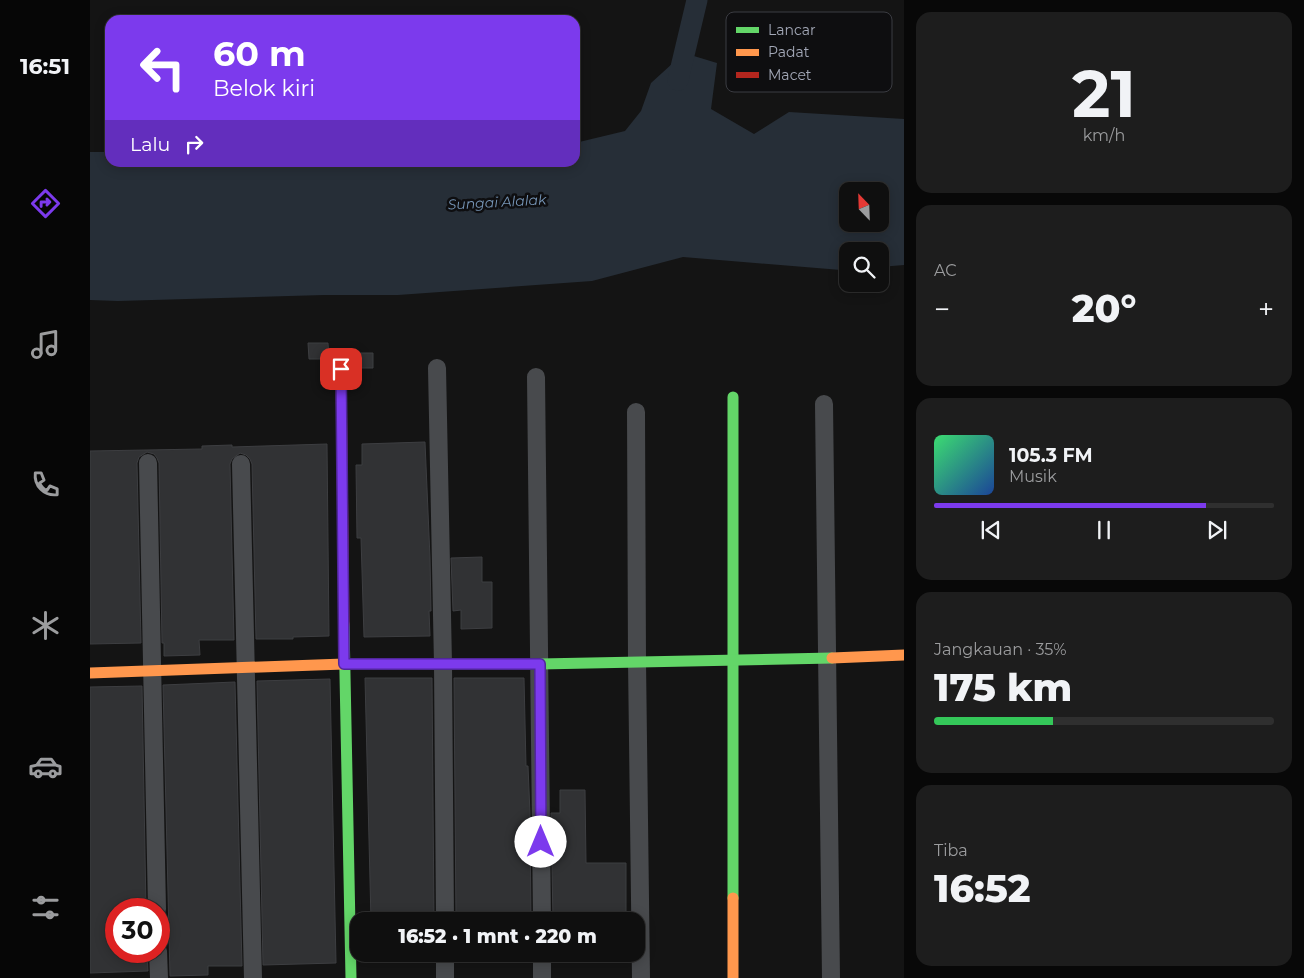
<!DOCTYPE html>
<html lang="id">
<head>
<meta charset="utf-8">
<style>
  body { margin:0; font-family:Montserrat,sans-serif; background:#1d1d1d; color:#f1f3f6; height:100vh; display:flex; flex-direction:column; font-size:19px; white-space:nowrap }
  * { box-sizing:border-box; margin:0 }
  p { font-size:16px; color:#9b9c9e }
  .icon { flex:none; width:28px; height:28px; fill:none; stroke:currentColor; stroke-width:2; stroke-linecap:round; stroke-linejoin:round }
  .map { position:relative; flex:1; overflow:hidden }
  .details { display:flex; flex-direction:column; gap:12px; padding:12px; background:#080808; width:400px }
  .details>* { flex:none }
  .hud { position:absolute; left:15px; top:15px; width:475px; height:152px; border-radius:15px; box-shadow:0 2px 12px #0003,0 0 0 1px #2f2f2f; background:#7c3aed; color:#fff; overflow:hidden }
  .needle { width:32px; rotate:337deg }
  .tools { position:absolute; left:749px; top:182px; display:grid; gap:10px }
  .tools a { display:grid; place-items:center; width:50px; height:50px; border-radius:10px; background:#0f0f0f; box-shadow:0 2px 12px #0003,0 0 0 1px #2f2f2f; font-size:25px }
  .speed { position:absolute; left:15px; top:898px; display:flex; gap:10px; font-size:25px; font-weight:700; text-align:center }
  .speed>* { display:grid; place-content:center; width:65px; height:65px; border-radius:50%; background:#0f0f0f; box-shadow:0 2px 12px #0003,0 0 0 1px #2f2f2f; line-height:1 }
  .speed .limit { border:8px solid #d22; background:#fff; color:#111 }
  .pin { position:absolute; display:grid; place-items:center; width:42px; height:42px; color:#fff; margin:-21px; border-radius:10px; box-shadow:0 2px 8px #0006 }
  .me { position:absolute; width:55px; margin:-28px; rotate:0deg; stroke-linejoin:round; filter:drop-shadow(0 0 4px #0008) }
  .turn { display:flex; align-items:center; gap:18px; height:105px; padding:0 25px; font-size:22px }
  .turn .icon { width:65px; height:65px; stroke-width:2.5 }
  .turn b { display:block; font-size:35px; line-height:42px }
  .then { display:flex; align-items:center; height:48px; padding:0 25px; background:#0003; gap:10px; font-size:19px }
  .big { font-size:38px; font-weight:800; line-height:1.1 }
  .details .widget { flex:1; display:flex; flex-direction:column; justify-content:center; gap:8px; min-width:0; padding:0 18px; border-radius:15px; background:#1d1d1d }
  .details .dial { align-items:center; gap:0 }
  .dial b { font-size:65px; line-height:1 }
  .song { display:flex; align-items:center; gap:15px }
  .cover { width:60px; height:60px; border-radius:8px; background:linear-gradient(135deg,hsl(140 70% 55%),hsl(220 70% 35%)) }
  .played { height:5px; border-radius:2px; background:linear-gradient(90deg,#7c3aed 80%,#2f2f2f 80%) }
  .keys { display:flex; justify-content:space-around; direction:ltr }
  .heat { display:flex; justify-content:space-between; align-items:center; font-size:28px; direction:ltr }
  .charge { height:8px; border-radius:4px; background:linear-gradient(90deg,#34c759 35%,#2f2f2f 0) }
  .trip { position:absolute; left:260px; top:912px; width:295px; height:50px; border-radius:15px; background:#0f0f0f; box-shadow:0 2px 12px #0003,0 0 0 1px #2f2f2f; font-weight:800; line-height:50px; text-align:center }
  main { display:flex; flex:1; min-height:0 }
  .tabs { display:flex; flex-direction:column; width:90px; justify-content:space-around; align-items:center; background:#060606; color:#9b9c9e }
  .tabs .icon { width:35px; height:35px }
  .tabs .current { color:#7c3aed }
  .tabs b { font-size:22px; color:#f1f3f6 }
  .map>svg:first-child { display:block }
</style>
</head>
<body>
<main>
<nav class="tabs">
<b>16:51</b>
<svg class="icon current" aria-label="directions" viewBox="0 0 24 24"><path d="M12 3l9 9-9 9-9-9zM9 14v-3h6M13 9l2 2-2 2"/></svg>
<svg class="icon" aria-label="music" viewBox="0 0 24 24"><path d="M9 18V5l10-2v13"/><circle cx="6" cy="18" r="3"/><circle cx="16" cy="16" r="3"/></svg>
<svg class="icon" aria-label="phone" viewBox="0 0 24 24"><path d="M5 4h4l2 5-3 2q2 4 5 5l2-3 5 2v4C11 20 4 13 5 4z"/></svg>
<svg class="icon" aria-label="climate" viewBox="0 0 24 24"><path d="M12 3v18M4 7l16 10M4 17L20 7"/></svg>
<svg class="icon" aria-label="car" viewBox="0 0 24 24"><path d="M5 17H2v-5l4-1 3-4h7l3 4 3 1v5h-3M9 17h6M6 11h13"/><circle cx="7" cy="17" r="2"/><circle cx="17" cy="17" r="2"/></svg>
<svg class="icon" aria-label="filters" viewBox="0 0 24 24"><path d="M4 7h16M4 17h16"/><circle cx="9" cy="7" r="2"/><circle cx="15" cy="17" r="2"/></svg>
</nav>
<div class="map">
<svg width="814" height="978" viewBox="0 0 814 978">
  <rect width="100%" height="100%" fill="#141414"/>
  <path fill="#262e37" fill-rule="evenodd" d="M594,53L627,63L621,109L664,134L699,112L814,119V265L790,267V251H758L757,270H751L593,257L502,281L308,295H234L28,301L0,300V152H20V162H485V143L535,131L551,111L561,83ZM758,191H790V224H758Z"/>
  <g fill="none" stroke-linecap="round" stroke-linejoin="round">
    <path stroke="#262e37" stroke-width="21" d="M588,80L607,0"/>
  </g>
  <g fill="#313234" stroke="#3d3e41">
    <path d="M218,343H238L239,359H219Z"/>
    <path d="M266,353H283V368H267Z"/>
    <path d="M335,442L340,558L341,611H339L340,636L274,637L271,538H267L266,465H272V444Z"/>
    <path d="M237,444L239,636L203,637V639H166L162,464L160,459L156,455L150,453L142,459L140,464L144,640H109L110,655L74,656V643H72L69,463L67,458L64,454L57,452L49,457L47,463L51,643L0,644V451L112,449V446L142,445V447Z"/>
    <path d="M392,557V582H402V628L371,629V610L363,611L361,558Z"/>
    <path d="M275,678H342L344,921H281Z"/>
    <path d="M364,678H434L436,766H438L440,814L441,921H366Z"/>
    <path d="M240,679L246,963L173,965L167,681Z"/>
    <path d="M145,682L152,966H118V975L80,976L73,685Z"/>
    <path d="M52,686L56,909H26V951H57L58,971L0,973V687Z"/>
    <path d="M470,790H495L496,863H536V921H463L461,813H470Z"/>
  </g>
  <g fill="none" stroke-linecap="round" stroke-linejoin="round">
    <g stroke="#484a4d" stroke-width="18">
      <path d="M347,368L353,664L355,921"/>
      <path d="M446,377L452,921"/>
      <path d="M734,404L741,978"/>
      <path d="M546,412L547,661L551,978"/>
      <path d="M58,463L67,909"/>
      <path d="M151,464L163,978"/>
      <path d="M68,951L69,978"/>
      <path d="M355,954V978"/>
      <path d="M452,954V978"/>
    </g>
    <g stroke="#63d668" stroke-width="11">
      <path d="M643,397V898"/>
      <path d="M254,624L261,978"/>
      <path d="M323,664H450L742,658"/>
    </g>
    <g stroke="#ff974d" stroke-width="11">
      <path d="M742,658L814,655"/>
      <path d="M0,673L254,664H323"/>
      <path d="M643,898V978"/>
    </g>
    <path stroke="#b3261e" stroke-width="11" d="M251,369L254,624"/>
  </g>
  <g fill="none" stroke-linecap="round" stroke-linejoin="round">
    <g stroke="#51269a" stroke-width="12">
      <path id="route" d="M251,369L254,664H450L451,842"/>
    </g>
    <use href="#route" stroke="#7c3aed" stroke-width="9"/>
  </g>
  <g text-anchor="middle" stroke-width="5" stroke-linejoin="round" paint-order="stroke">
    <g font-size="14" font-style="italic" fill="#7695b6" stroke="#0e0e10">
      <text transform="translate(407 202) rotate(-3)" y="5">Sungai Alalak</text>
    </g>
  </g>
  <rect x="636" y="12" width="166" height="80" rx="8" fill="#0e0e10" stroke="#3b3c42" stroke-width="1"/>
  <rect x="646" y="27" width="23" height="6" fill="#63d668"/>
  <rect x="646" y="49" width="23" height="7" fill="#ff974d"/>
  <rect x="646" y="72" width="23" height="6" fill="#b3261e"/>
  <g font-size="14" fill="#a3a8b7">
    <text x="678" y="35">Lancar</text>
    <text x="678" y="57">Padat</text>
    <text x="678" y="80">Macet</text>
  </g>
</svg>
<div class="tools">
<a><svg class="needle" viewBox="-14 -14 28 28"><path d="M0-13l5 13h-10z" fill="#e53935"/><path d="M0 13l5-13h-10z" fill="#9b9c9e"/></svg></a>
<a><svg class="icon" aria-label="search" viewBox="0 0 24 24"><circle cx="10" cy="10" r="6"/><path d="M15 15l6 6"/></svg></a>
</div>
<div class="speed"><div class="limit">30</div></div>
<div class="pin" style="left:251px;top:369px;background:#d93025"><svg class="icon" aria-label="arrive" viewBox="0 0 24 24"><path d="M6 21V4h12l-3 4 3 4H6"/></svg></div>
<svg class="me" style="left:451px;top:842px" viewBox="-20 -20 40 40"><circle r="19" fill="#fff"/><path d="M0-13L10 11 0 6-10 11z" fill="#7c3aed"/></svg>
<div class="trip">16:52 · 1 mnt · 220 m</div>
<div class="hud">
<div class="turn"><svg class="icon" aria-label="left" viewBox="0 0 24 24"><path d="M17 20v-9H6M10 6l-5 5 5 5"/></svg><div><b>60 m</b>Belok kiri</div></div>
<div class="then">Lalu<svg class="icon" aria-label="right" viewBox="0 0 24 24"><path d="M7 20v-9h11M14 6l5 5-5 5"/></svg></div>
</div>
</div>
<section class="details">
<div class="widget dial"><b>21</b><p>km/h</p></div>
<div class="widget"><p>AC</p>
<div class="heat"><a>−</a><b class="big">20°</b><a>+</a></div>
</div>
<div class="widget">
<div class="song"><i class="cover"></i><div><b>105.3 FM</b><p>Musik</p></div></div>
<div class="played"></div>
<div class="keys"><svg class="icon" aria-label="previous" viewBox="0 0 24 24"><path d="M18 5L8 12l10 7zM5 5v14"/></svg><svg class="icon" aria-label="pause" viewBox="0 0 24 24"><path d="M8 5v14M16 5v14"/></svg><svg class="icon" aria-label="next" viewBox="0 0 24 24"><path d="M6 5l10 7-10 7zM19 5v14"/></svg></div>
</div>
<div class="widget"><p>Jangkauan · 35%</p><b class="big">175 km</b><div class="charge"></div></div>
<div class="widget"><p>Tiba</p><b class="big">16:52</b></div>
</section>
</main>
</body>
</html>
